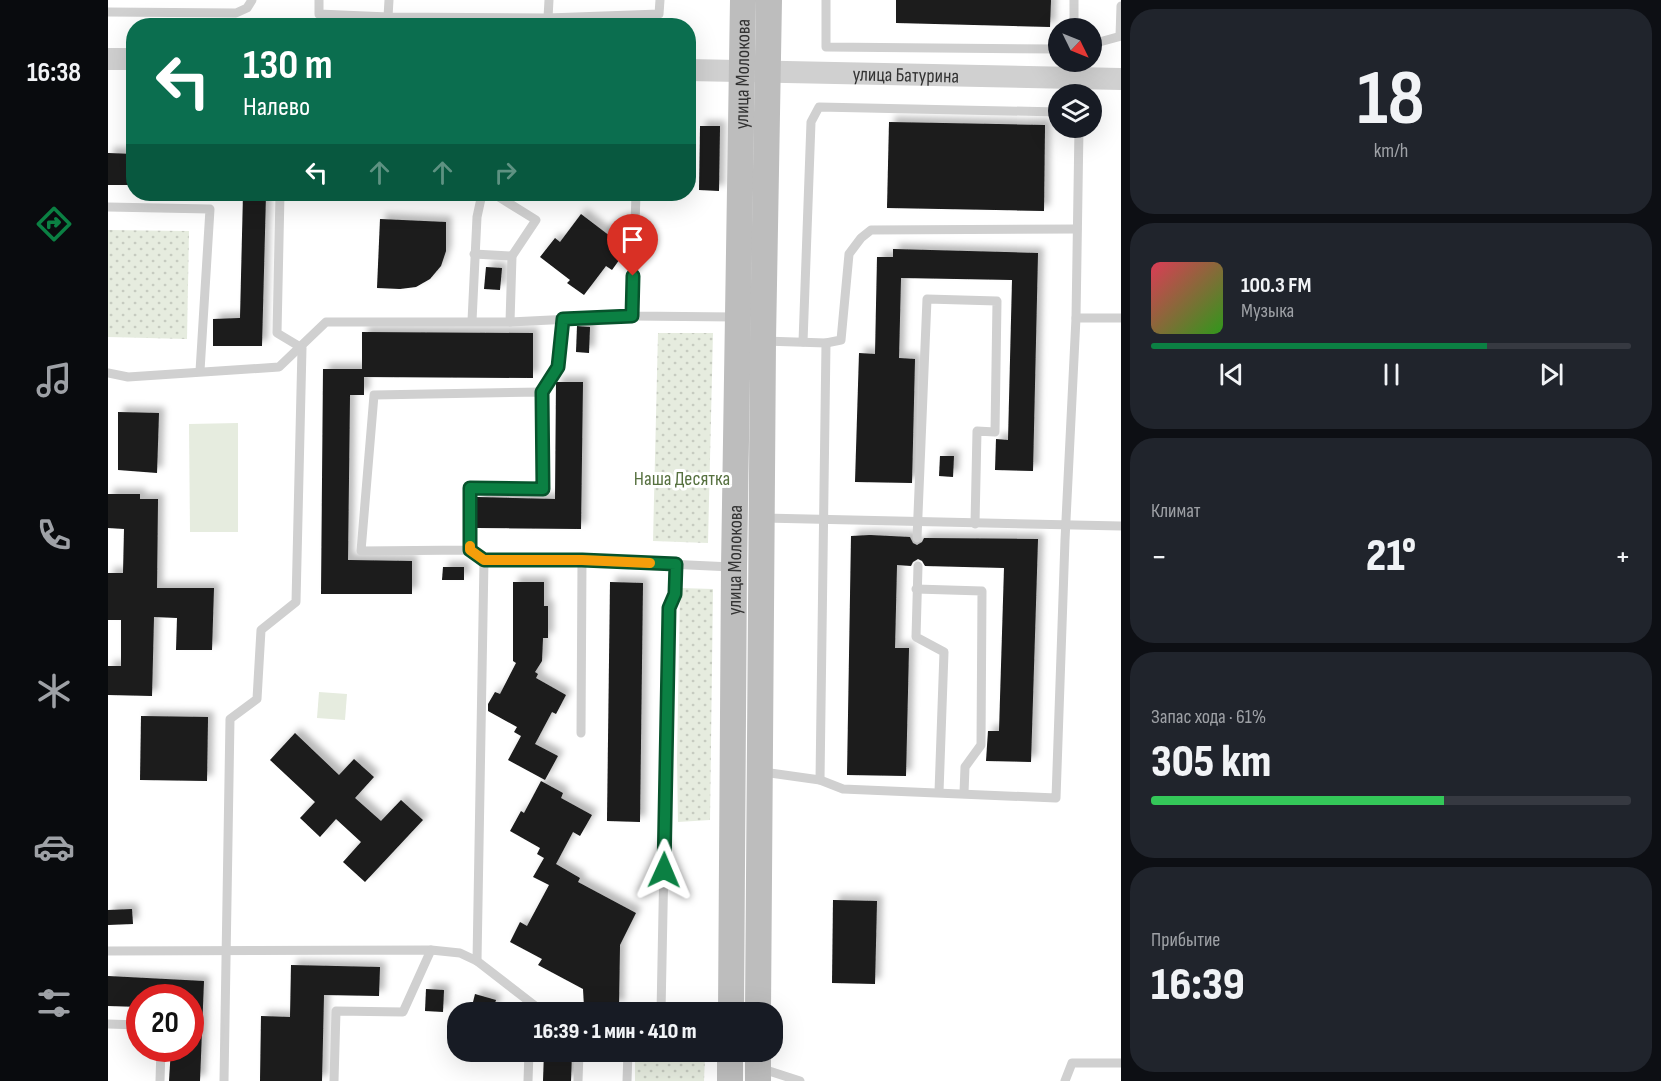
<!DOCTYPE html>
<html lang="ru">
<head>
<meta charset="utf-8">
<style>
  body { margin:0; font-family:"Sofia Sans Condensed",sans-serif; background:#20242c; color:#f1f3f6; height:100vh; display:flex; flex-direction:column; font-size:22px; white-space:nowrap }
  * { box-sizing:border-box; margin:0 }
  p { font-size:20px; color:#9ea1a6 }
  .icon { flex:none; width:33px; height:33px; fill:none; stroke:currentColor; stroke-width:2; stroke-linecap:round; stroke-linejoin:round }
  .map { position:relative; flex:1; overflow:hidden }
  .sheet { display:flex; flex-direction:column; gap:9px; padding:9px; background:#0d0f14; width:540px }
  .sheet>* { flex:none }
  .guide { position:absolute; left:18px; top:18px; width:570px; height:183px; border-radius:24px; box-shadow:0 6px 24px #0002; background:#0b6e4f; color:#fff; overflow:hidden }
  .needle { width:39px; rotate:133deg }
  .tools { position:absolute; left:940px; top:18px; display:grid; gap:12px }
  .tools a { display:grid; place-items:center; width:54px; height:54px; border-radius:50%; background:#171b24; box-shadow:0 6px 24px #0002; font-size:30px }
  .speed { position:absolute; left:18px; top:984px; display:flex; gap:12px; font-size:30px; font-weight:700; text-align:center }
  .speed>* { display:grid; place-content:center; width:78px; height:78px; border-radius:50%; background:#171b24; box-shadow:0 6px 24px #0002; line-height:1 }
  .speed .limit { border:9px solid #d22; background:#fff; color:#111 }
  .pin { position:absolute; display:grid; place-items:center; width:51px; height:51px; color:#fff; margin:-62px -26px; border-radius:50% 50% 50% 0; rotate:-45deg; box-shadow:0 0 6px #0007 }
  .pin .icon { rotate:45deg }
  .me { position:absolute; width:66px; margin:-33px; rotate:1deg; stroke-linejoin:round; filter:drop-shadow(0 0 4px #0008) }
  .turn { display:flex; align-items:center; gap:21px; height:126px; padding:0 18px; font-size:27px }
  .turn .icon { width:78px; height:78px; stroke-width:2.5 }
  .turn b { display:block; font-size:42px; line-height:51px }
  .lanes { display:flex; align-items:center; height:57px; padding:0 18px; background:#0003; justify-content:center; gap:30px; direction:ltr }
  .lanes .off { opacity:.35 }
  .big { font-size:45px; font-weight:800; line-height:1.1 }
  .sheet .tile { flex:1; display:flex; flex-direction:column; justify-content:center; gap:9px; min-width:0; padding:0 21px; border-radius:24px; background:#20242c }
  .sheet .dial { align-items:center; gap:0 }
  .dial b { font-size:78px; line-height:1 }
  .song { display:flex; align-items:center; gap:18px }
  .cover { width:72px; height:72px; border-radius:9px; background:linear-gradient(135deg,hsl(350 70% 55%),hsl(110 70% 35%)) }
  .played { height:6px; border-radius:3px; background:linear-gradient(90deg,#0b8043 70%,#363941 70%) }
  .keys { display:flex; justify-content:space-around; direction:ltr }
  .heat { display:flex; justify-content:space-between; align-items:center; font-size:33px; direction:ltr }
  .charge { height:9px; border-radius:4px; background:linear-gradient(90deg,#34c759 61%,#363941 0) }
  .trip { position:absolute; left:339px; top:1002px; width:336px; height:60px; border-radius:24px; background:#171b24; box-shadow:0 6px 24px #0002; font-weight:800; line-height:60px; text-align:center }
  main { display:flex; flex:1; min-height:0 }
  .menu { display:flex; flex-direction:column; width:108px; justify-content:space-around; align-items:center; background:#090b0e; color:#9ea1a6 }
  .menu .icon { width:42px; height:42px }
  .menu .selected { color:#0b8043 }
  .menu b { font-size:27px; color:#f1f3f6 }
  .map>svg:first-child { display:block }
</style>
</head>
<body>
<main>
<nav class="menu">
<b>16:38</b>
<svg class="icon selected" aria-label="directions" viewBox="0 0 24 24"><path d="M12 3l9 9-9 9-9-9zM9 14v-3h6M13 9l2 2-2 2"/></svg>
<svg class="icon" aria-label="music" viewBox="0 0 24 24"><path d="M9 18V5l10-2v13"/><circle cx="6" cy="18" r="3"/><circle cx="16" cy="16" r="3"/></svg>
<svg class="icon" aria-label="phone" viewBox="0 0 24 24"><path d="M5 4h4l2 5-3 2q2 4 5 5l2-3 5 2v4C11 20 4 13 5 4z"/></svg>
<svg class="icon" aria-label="climate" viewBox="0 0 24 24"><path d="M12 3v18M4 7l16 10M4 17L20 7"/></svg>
<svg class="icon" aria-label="car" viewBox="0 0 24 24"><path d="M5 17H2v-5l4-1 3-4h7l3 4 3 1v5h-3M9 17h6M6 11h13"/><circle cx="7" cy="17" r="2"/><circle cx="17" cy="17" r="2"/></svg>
<svg class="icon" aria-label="filters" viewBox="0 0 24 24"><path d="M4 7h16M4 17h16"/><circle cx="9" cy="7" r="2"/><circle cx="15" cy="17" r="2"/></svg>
</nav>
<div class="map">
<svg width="1013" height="1081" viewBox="0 0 1013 1081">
  <defs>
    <pattern id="grass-dots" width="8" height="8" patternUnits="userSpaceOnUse" patternTransform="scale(1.5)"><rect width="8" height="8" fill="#e6ecdf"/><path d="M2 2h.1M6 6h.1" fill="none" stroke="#c6cbc0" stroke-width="1.8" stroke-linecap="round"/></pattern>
    <filter id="shadow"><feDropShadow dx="5.5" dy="-5.5" stdDeviation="3" flood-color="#0004"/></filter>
  </defs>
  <rect width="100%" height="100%" fill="#fff"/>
  <g fill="url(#grass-dots)">
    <path d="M0,230L81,231L79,339L0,337Z"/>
    <path d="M550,333H605L600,543L545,541Z"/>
    <path d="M572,588L605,589L602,820L570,822L569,759Z"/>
    <path d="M527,1055L597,1056L596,1081H527Z"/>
  </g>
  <g fill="#e6ecdf">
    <path d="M130,423V532H82L81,424Z"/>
    <path d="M211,692L239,694L237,720L209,718Z"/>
  </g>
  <g fill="#1a1a1a" filter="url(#shadow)">
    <path d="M788,0H943L942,27L788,23Z"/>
    <path d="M781,122L937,125L936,211L779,208Z"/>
    <path d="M592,126H612L611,191L591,190Z"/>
    <path d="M0,153L26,154V185H0Z"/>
    <path d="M135,194H158L154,346H105V319L132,318Z"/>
    <path d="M473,214L519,249L504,270L498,266L476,295L459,283L462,280L432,257L447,238L452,242Z"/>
    <path d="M272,219L338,222V251L333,266L322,279L308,287L292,289L269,288Z"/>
    <path d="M785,249L930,253L925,471L887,470L888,439L900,440L904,280L793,278L791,358L807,359L804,483L747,482L751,353L767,354L769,257H785Z"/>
    <path d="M378,267L394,268L392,290L376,289Z"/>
    <path d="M469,326L482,327L481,353L468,352Z"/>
    <path d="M254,332L425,333V378L256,377V395H242L240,560L304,561V594H213L215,369H254Z"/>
    <path d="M448,382H475L473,529L369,528V497L447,499Z"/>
    <path d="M10,412L51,413L49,473L10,470Z"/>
    <path d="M832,456H846L845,477L831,476Z"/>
    <path d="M0,494H32V499H50L49,588H106L104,650H68L69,618L46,617L44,696L0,695V666H13V620H0V573H15L16,529L0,528Z"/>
    <path d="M762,535L802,537L805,543L809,545L814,542L816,538L930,539L923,762L878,761L880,731H891L896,568L817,566L814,561L810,559L805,562L803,566L789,565L787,648H801L798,776L739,775L743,536Z"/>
    <path d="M335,567H356V580H334Z"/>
    <path d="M405,582H436V606H440V638H435L434,661L427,672L430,674L428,678L458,695L448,714L444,712L427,744L450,756L437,780L400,760L413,736L406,732L409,727L380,711V704L387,692L392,694L408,663L405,661Z"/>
    <path d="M502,582L535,583L532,822L499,821Z"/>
    <path d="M33,716L100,717L99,781L32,780Z"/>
    <path d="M187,733L231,775L246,759L266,777L247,798L273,821L293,800L315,820L257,882L235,862L253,842L228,819L212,837L192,818L207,802L162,760Z"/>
    <path d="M433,781L455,793L453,798L484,815L472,836L465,832L448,864L472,878L470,882L528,913L512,945L511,1006L476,1007L475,989L430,965L434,959L402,942L412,922L419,926L441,885L425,877L436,858L429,854L432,848L402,831L413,811L416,813Z"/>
    <path d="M725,900L769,901L767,984L724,983Z"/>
    <path d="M24,909L25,924L0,925V910Z"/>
    <path d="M183,965L272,967L271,996L216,995L214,1081H152L153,1016L182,1017Z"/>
    <path d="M0,976L96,981L92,1081H61L63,1048H82V998H32V1007L0,1006Z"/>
    <path d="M318,989L336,990L335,1012L317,1011Z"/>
    <path d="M367,994L388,1000L384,1012L363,1010Z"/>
    <path d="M436,1052H464L463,1081H435Z"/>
  </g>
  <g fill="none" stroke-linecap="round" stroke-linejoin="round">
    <g stroke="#d0d0d0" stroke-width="9">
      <path d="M211,0V14L280,17L278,26"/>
      <path d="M281,0L280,17L440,18L551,14L552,0"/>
      <path d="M441,0L440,18L442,26"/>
      <path d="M718,0V47L951,49"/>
      <path d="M0,12L128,13L139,8L144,0"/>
      <path d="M966,28V0"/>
      <path d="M1012,36L1013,6"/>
      <path d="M984,44L1013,36"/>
      <path d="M966,62L971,94"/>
      <path d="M386,194L428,220L404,256L402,322"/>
      <path d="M528,194L524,316L627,317"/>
      <path d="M0,207L102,209L92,371"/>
      <path d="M366,254L404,256"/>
      <path d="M968,318H1013"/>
      <path d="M364,321L369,217L374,194"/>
      <path d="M656,341L718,343L733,340L741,254L753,238L763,230L969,229"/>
      <path d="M695,342L703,122L711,107L951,112"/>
      <path d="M0,373L20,377L171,367L218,322H402L524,316"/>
      <path d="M434,392L450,367L455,319"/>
      <path d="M656,518L1013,526"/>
      <path d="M809,538L819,299L889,301L887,432L869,431L867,524"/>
      <path d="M362,550L253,551L266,395L434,392L435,489L362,488V550L376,560"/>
      <path d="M810,566L808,637L836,652L831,792"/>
      <path d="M808,589L874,591L873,745L857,767L856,793"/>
      <path d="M473,733L474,560"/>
      <path d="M655,772L712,780L735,789L948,798L957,540L968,318L971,128"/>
      <path d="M712,780L718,343"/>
      <path d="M0,951L323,950L352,953L369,961L435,1012"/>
      <path d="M369,961L376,560H474L624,567"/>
      <path d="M553,1012L561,608L567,594L568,564"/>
      <path d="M0,1024L32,1025"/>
      <path d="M652,1068L692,1081"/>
      <path d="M52,1081L53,1048"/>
      <path d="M116,1081L122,719L149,699L153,630L188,602L194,348L169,333L172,194"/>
      <path d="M226,1081L228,1011L295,1012L323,950"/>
      <path d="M420,1081L421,1052"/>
      <path d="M470,1081L471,1052"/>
      <path d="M519,1081L520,1052"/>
      <path d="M957,1081L964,1063H1013"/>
    </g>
    <g stroke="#d0d0d0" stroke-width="22">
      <path d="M0,59H26"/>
      <path id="s1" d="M580,70L1013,79"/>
    </g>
    <g stroke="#bdbdbd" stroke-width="26">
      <path id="s2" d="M623,1012L626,567L635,0"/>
      <path d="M650,1012L655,341L661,0"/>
      <path d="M622,1081V1052"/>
      <path d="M650,1081V1052"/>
    </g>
  </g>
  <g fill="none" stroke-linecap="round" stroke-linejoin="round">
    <g stroke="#07532c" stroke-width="15">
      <path id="route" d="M525,276L524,316L455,319L450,367L434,392L435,489L362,488V550L376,560H474L568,564L567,594L561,608L556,870"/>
    </g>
    <use href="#route" stroke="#0b8043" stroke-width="10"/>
    <path stroke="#f59e0b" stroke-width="10" d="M362,546V550L376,560H474L542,563"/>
  </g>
  <g text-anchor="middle" stroke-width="6" stroke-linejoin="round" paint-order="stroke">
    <g font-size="20" fill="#333" stroke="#fff">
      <text dy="7" stroke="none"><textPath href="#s2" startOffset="938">улица Молокова</textPath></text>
      <text dy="7" stroke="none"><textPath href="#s1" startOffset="218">улица Батурина</textPath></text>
      <text dy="7" stroke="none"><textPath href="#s2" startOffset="452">улица Молокова</textPath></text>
    </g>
    <g font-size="20" fill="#56703f" stroke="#fff">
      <text x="574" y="485">Наша Десятка</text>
    </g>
  </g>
</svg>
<div class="tools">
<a><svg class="needle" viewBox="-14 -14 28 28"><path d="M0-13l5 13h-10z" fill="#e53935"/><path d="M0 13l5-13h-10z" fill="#9ea1a6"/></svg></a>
<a><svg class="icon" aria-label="layers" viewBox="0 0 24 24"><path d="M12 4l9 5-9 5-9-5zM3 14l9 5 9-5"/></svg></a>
</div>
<div class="speed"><div class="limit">20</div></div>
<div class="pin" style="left:525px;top:276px;background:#d93025"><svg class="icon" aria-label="arrive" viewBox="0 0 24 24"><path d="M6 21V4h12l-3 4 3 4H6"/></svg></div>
<svg class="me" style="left:556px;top:870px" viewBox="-20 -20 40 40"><path d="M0-17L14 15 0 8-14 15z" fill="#0b8043" stroke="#fff" stroke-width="4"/></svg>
<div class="trip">16:39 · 1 мин · 410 m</div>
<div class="guide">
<div class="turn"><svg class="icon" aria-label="left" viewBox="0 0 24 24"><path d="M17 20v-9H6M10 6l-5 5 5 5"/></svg><div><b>130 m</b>Налево</div></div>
<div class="lanes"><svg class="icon" aria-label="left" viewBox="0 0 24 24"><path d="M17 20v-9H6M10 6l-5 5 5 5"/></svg><svg class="icon off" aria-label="ahead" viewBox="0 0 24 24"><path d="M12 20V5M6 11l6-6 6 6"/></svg><svg class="icon off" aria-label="ahead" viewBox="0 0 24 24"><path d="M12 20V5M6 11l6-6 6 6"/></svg><svg class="icon off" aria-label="right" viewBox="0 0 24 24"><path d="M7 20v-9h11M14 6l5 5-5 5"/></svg></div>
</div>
</div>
<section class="sheet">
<div class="tile dial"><b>18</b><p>km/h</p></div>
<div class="tile">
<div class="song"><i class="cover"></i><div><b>100.3 FM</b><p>Музыка</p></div></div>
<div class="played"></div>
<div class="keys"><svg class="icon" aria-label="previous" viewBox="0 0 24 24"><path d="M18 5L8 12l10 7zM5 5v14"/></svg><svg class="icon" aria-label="pause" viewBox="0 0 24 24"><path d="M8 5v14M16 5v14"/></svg><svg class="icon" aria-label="next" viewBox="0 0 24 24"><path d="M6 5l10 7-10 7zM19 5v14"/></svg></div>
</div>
<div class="tile"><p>Климат</p>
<div class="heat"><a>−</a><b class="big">21°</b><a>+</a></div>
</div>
<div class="tile"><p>Запас хода · 61%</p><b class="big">305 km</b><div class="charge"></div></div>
<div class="tile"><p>Прибытие</p><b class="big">16:39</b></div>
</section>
</main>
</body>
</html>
